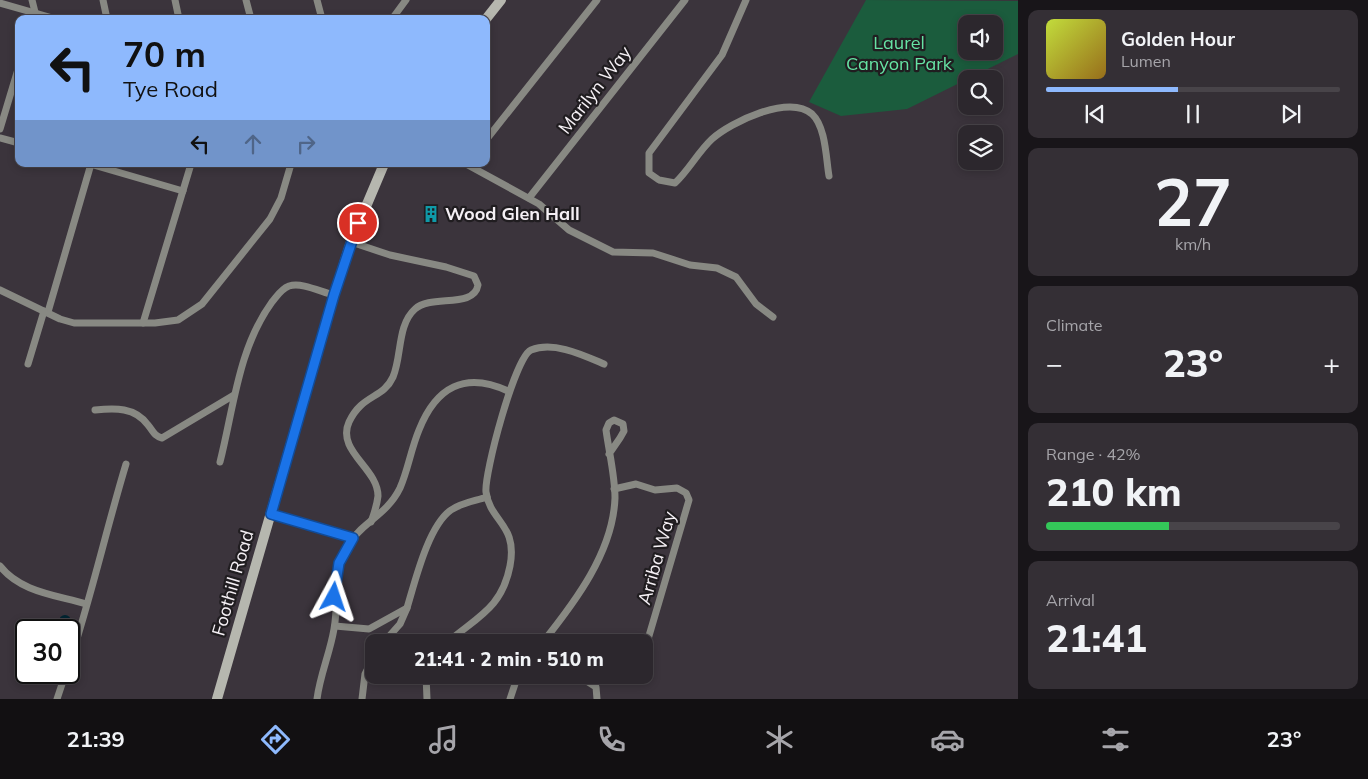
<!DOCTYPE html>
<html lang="en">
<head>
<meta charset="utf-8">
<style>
  body { margin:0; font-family:Mulish,sans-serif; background:#342f35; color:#f1f3f6; height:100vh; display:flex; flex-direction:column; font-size:19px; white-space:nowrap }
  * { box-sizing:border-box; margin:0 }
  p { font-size:16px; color:#a6a5aa }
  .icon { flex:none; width:28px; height:28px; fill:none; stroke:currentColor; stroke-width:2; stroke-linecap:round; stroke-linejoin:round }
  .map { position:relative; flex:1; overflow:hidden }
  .sheet { display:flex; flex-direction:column; gap:10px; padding:10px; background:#181519; width:350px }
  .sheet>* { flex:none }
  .banner { position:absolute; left:15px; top:15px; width:475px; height:152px; border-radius:10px; box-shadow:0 2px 8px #0003,0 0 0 1px #484449; background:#8eb9fd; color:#111; overflow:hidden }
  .buttons { position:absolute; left:958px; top:15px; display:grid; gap:10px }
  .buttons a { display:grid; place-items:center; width:45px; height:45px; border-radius:10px; background:#2c272d; box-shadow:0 2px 8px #0003,0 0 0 1px #484449; font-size:25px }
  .speed { position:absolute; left:15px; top:619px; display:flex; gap:10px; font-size:25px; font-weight:700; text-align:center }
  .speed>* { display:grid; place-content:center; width:65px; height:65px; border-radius:50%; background:#2c272d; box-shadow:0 2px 8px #0003,0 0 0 1px #484449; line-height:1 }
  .speed .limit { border:2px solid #111; border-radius:8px; background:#fff; color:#111 }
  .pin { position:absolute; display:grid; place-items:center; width:42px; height:42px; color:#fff; margin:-21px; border:2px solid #fff; border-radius:50%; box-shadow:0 1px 5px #0007 }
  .me { position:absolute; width:55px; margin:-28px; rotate:5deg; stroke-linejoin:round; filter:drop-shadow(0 0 4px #0008) }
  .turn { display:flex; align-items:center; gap:18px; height:105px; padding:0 25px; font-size:22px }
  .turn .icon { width:65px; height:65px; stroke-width:2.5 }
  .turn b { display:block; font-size:35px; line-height:42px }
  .lanes { display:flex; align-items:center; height:48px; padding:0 25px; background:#0003; justify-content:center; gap:25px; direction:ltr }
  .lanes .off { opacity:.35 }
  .big { font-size:38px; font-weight:800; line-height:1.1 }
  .sheet .tile { flex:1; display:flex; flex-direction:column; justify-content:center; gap:8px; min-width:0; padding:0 18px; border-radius:10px; background:#342f35 }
  .sheet .dial { align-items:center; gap:0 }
  .dial b { font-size:65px; line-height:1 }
  .song { display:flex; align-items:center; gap:15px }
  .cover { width:60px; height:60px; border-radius:8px; background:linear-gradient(135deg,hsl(70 70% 55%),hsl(40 70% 35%)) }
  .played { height:5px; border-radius:2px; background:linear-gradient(90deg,#8eb9fd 45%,#484449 45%) }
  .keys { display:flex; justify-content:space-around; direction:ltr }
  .heat { display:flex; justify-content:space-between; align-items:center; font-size:28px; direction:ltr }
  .charge { height:8px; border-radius:4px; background:linear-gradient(90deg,#34c759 42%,#484449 0) }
  .trip { position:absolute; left:365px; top:634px; width:288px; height:50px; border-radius:10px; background:#2c272d; box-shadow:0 2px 8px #0003,0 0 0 1px #484449; font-weight:800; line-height:50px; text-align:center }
  .menu { display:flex; height:80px; justify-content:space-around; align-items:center; background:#121012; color:#a6a5aa }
  .menu .icon { width:35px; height:35px }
  .menu .on { color:#8eb9fd }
  .menu b { font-size:22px; color:#f1f3f6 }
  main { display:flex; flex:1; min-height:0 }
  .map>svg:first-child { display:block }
</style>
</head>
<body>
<main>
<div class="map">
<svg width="1018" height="699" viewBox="0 0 1018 699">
  <rect width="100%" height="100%" fill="#3b343c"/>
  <path fill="#1b5c3d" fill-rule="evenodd" d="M866,0L1018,1V54L907,109L841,116L809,102ZM966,24H994V51H966Z"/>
  <circle fill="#012431" cx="65" cy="621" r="6"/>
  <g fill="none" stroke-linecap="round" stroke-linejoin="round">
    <g stroke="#888983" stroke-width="7">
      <path d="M32,0L35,12L33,19"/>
      <path d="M103,0L107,19"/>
      <path d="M175,0L179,19"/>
      <path d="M246,0L251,19"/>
      <path d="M317,0L322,19"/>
      <path d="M746,0L722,55L649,153V173L659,180L675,183C689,170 698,152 712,139C731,122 789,94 812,114C826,127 826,159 829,176"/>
      <path d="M0,3L56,19"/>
      <path d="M392,19L406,0"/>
      <path d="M0,129L19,66"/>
      <path d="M0,138L19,143"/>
      <path d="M486,140L597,0"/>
      <path d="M90,164L183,191"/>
      <path d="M466,164L539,204L569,230L613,252L653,253L690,265L717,268L736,277L756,304L773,317"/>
      <path d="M529,198L685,0"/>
      <path d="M351,242L390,255L446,267L474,276L478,285C474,309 431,294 415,309C397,325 402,356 393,377C383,399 362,394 349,422C336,451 378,468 378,496C377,505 374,514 371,522"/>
      <path d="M0,290L60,319L74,323H155L178,320L202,304L270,219L281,198L291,164"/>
      <path d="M48,312L91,164"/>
      <path d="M143,323L191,164"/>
      <path d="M28,364L44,311"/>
      <path d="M95,410C115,408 135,407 148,425C153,431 154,436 162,438L234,395"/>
      <path d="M220,462C234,407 238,349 272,302C277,296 281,289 289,286C302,282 321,292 334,295"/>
      <path d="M614,489L636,484L655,490L677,488L686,493L689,500L646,646"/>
      <path d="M271,514L353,538"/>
      <path d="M0,566C20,592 56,595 86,604"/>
      <path d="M335,626L369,629L407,608C415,582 428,526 451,510C461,503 475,501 487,497"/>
      <path d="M384,642L400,624L407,608"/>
      <path d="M448,642C477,617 502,608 510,566C518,524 490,522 486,492C484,474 515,357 531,350C554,341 583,355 604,364"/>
      <path d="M543,642C575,602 613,552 615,498C615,476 609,452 606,430L609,423L614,420L623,424L624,431L620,438L609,454"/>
      <path d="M69,664C91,598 106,530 126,464"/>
      <path d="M426,675L427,699"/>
      <path d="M568,675L582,678L596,687L597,699"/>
      <path d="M57,699L66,672"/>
      <path d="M317,699C320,675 330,653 334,629C340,596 330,576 349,544C361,523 387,515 400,488C408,470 411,449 419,430C436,387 465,371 508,391"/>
      <path d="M362,699L365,674L374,656"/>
      <path d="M510,699L518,675"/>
    </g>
    <g stroke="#b6b7af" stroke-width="10">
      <path d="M486,19L501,0"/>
      <path d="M217,699L334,295L351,242L384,164"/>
    </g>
  </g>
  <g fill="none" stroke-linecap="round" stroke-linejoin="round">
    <g stroke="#114b97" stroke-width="12">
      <path id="route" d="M334,597L339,563L353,538L271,514L334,295L358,223"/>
    </g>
    <use href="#route" stroke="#1a73e8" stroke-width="9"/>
  </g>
  <defs>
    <g id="building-bare" transform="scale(1.35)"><path d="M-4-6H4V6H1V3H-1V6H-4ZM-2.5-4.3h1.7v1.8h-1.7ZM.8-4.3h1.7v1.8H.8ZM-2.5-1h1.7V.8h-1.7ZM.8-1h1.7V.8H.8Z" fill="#0f9aa8" stroke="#201d20" stroke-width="2.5" paint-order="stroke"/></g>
  </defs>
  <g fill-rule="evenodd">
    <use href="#building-bare" x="431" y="214"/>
  </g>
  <g text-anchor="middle" stroke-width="4.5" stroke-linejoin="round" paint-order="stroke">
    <g font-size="18" fill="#66e3a4" stroke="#201d20">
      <text x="899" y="49">Laurel<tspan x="899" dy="21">Canyon Park</tspan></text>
    </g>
    <g font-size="18" fill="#f5f0f5" stroke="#201d20">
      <text transform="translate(595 90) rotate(-52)" y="6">Marilyn Way</text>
      <text transform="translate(657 558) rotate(-74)" y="6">Arriba Way</text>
      <text transform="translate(233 583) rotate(-74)" y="6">Foothill Road</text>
    </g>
    <g font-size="18" font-weight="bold" fill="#f5f0f5" stroke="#201d20" text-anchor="start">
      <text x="445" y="220">Wood Glen Hall</text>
    </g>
  </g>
</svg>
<div class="buttons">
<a><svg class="icon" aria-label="sound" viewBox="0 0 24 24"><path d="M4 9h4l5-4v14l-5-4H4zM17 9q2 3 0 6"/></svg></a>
<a><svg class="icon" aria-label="search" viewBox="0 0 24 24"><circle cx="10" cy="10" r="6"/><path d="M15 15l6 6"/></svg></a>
<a><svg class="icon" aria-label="layers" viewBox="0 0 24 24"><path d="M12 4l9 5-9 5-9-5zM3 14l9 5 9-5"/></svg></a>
</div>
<div class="speed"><div class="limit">30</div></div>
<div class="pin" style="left:358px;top:223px;background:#d93025"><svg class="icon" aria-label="arrive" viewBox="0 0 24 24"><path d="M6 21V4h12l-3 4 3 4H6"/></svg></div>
<svg class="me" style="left:334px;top:597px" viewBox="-20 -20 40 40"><path d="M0-17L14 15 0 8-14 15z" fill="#1a73e8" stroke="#fff" stroke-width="4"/></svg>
<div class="trip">21:41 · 2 min · 510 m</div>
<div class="banner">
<div class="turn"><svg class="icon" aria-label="left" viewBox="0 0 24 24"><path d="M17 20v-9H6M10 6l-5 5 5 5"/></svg><div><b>70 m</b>Tye Road</div></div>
<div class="lanes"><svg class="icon" aria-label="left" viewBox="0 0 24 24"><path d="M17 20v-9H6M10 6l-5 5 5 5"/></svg><svg class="icon off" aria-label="ahead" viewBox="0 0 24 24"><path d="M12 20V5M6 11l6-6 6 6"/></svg><svg class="icon off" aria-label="right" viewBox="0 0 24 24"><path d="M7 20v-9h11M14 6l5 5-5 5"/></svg></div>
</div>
</div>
<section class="sheet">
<div class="tile">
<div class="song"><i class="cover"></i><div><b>Golden Hour</b><p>Lumen</p></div></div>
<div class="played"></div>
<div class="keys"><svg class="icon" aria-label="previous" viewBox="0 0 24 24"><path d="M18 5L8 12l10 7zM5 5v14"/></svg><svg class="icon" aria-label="pause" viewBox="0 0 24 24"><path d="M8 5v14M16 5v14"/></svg><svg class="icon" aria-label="next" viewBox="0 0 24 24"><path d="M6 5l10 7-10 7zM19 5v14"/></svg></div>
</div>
<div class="tile dial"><b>27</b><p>km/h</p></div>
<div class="tile"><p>Climate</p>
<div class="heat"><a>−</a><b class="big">23°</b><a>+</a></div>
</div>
<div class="tile"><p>Range · 42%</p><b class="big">210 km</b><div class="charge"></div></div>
<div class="tile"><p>Arrival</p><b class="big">21:41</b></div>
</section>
</main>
<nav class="menu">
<b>21:39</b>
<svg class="icon on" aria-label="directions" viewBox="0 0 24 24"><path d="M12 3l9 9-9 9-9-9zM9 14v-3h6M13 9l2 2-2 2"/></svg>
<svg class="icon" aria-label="music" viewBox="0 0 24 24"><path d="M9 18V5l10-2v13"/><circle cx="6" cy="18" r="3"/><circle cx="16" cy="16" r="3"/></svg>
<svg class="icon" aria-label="phone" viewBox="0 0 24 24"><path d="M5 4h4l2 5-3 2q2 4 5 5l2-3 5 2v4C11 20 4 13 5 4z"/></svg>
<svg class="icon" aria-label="climate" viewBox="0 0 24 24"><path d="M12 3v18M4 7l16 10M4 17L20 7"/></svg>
<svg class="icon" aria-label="car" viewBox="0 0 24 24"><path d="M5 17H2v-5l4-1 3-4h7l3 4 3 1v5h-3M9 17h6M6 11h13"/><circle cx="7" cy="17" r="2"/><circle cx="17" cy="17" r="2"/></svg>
<svg class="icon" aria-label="filters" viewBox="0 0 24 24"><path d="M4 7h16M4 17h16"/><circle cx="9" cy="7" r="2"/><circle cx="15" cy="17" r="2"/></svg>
<b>23°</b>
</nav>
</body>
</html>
